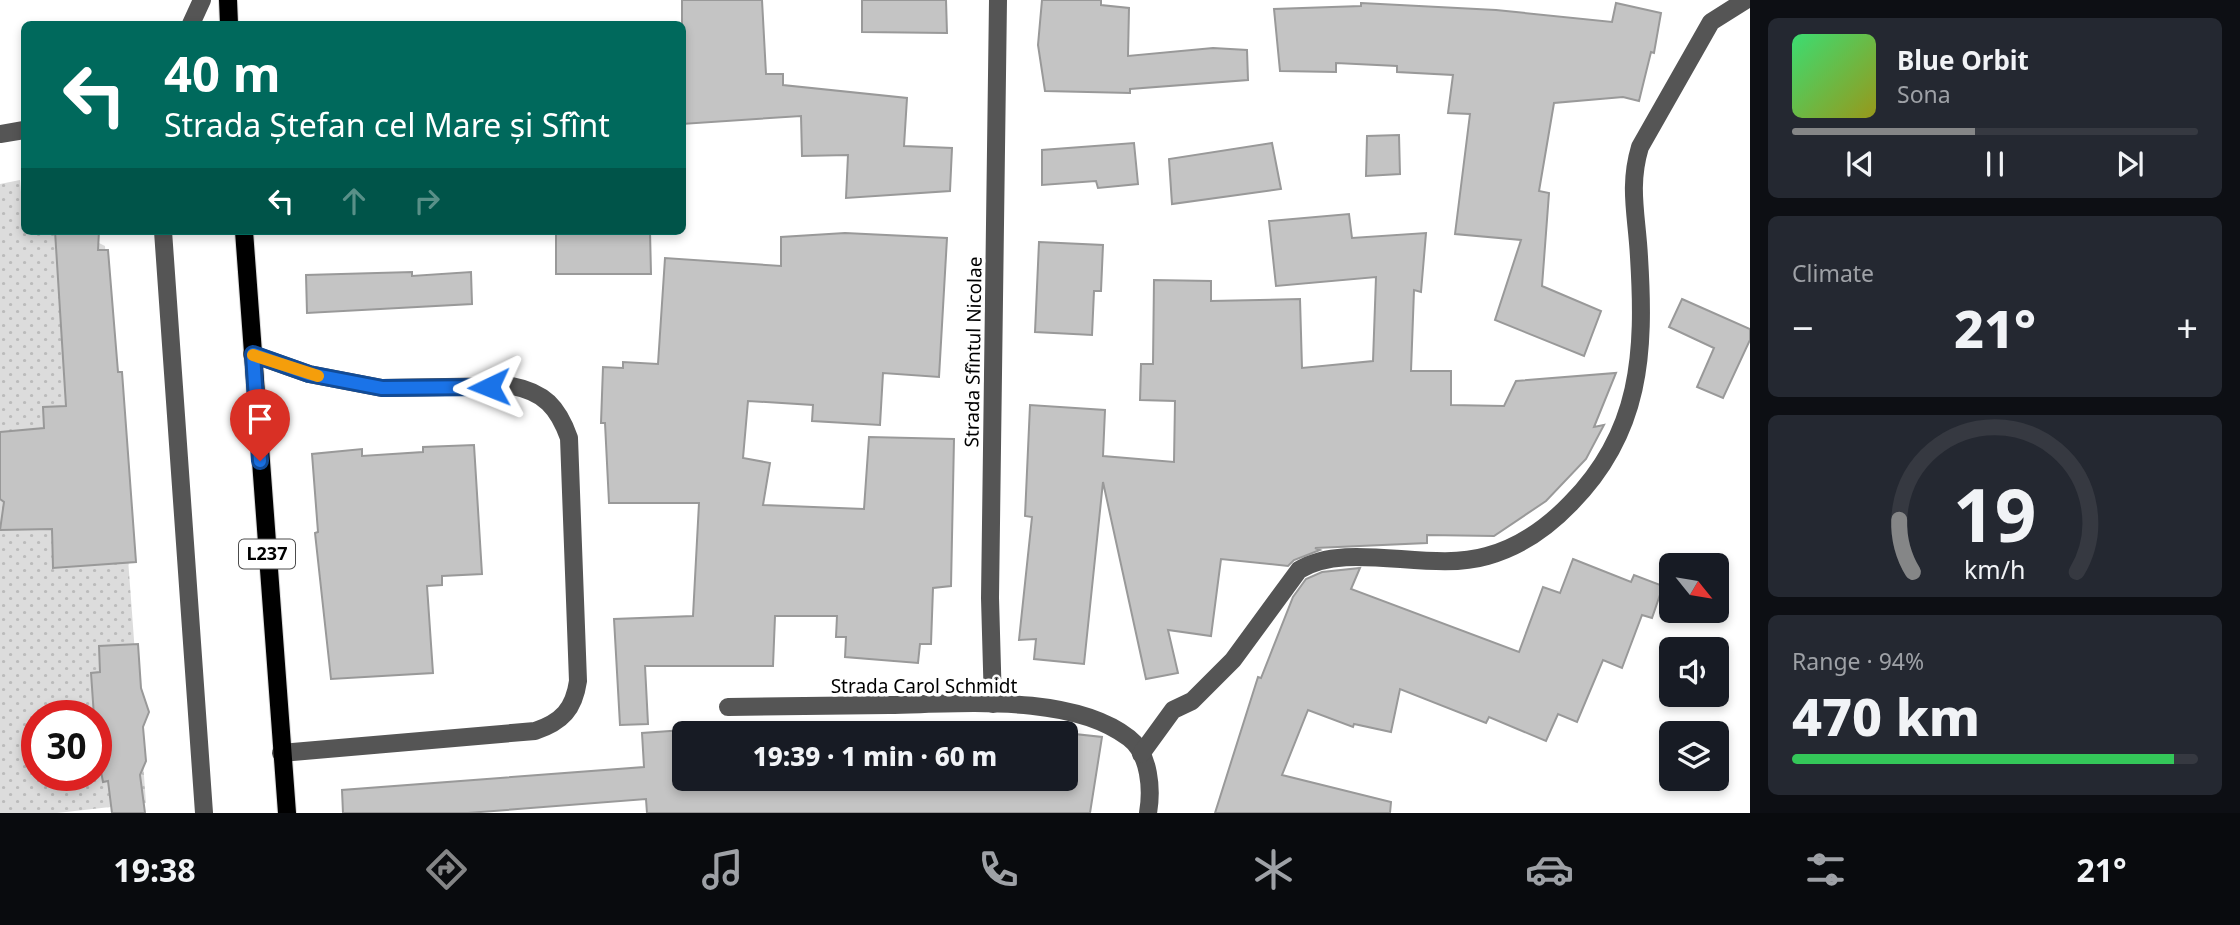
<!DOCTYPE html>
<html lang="en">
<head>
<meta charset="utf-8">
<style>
  body { margin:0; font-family:"Noto Sans",sans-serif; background:#242831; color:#f1f3f6; height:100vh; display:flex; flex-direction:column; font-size:26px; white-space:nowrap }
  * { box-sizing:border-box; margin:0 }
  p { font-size:23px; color:#9ea1a6 }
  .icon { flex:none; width:38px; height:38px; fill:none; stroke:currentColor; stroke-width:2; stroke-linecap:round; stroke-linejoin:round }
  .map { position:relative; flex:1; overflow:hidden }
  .sheet { display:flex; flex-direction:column; gap:18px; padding:18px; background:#0d0f14; width:490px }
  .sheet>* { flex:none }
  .hud { position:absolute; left:21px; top:21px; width:665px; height:214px; border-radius:10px; box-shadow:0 4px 10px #0003; background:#00695c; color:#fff; overflow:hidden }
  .needle { width:46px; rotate:120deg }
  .controls { position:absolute; left:1659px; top:553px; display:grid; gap:14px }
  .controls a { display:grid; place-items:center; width:70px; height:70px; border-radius:10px; background:#171b24; box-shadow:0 4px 10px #0003; font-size:35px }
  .speed { position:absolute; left:21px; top:700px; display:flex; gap:14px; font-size:35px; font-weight:700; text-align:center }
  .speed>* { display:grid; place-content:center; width:91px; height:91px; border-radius:50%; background:#171b24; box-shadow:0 4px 10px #0003; line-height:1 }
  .speed .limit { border:10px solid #d22; background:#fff; color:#111 }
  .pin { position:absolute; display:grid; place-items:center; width:60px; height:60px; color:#fff; margin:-72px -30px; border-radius:50% 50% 50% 0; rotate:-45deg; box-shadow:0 0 7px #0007 }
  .pin .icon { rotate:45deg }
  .me { position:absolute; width:77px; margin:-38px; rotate:268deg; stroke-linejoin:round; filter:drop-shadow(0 0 5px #0008) }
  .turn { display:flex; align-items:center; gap:24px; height:147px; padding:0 28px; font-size:32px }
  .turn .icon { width:91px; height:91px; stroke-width:2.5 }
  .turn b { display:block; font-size:49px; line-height:60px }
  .lanes { display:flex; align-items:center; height:66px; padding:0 28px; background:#0003; justify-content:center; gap:35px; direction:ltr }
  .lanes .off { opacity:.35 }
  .big { font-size:52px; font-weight:800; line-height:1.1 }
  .sheet .card { flex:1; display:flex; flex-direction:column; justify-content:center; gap:10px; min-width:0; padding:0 24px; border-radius:10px; background:#242831 }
  .sheet .dial { align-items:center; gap:0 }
  .dial svg { height:182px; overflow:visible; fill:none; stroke:#363941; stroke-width:7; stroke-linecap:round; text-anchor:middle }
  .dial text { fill:#f1f3f6; stroke:none }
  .song { display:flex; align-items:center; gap:21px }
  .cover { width:84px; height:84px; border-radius:10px; background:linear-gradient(135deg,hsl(140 70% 55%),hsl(60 70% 35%)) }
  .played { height:7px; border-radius:4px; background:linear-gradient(90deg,#858687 45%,#363941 45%) }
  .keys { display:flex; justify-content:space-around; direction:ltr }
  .heat { display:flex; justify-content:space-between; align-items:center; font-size:38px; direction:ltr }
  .charge { height:10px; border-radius:5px; background:linear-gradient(90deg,#34c759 94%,#363941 0) }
  .trip { position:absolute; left:672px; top:721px; width:406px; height:70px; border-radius:10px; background:#171b24; box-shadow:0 4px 10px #0003; font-weight:800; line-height:70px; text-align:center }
  .dock { display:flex; height:112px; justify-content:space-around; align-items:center; background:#090b0e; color:#9ea1a6 }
  .dock .icon { width:49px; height:49px }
  .dock .active { color:#858687 }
  .dock b { font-size:32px; color:#f1f3f6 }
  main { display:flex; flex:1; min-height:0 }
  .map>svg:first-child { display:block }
</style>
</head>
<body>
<main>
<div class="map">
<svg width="1750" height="813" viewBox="0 0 1750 813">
  <defs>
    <pattern id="grass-dots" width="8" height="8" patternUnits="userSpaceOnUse" patternTransform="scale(1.75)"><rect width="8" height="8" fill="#dcdcdc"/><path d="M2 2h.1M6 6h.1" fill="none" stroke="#bbb" stroke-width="1.8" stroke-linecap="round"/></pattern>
  </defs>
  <rect width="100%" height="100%" fill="#fff"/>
  <path fill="url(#grass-dots)" fill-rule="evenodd" d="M20,180L24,231H75L105,246L146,803L57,813H0V184ZM37,716H96V775H37Z"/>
  <g fill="#c4c4c4" stroke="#999" stroke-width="2">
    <path d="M682,0H762L766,74H783V85L907,98L904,146L952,148L950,191L846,198L848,155L802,156L801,116L682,124Z"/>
    <path d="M862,0H946L947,33L862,32Z"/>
    <path d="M1042,0H1101V5L1129,8L1128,56L1213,48L1247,50L1248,80L1130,89V93L1045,91L1038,45Z"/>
    <path d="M1361,3L1496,10L1612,22L1616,3L1661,13L1654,53L1651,52L1639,101L1623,97L1554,103L1539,191L1549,193L1542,286L1601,311L1584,356L1495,320L1521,240L1455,234L1470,114L1448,113L1453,75L1397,72V66L1336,63V72L1280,71L1274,9L1361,6Z"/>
    <path d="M1399,135L1400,174L1366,176L1367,136Z"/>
    <path d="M1134,143L1138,184L1098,188L1096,181L1042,185V150Z"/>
    <path d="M1272,143L1281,189L1172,204L1169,159Z"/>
    <path d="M1349,214L1352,238L1426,233L1421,292L1414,290L1411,371H1451V405L1504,406L1516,381L1616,373L1594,427L1604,425L1586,459L1546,501L1494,536L1427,535V543L1315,548L1320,550L1294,560L1288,566L1221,559L1211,636L1168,630L1178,673L1146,679L1103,482L1084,664L1034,659L1036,639L1019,640L1032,517L1025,516L1030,405L1105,410L1103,456L1174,462L1175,401L1140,400L1141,364H1153L1154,280L1211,281V301L1300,299L1302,368L1373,361L1376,277L1276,286L1269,221Z"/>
    <path d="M55,231H99L98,250H108L118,372H122L136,562L53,568L52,529L0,530L4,502L0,499V432L44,428L43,407L66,406Z"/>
    <path d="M556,231H650L651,274H556Z"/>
    <path d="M845,233L947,238L939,377L883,373L880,425L812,421L813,405L748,401L743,458L770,463L763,505L864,509L869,437L954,439L951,586L933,588L931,644H920L918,663L845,657L846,637H836L837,616H775L773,666H645L648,724L620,725L614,619L693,616L699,503H609L605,423H601L603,367L623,368V362L658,364L665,258L781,266V237Z"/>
    <path d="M1039,242L1103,245L1101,291H1094L1092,335L1035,332Z"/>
    <path d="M412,272V276L471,272L472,304L307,313L306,275Z"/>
    <path d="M1682,299L1750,329V340L1723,398L1697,387L1714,348L1669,327Z"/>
    <path d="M474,445L482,574L442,576V585L427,586L433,673L331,679L315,533L318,532L312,454L362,449V456L423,452V447Z"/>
    <path d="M1573,559L1631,582L1634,575L1663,586L1652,618L1642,615L1622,668L1603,660L1577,722L1558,714L1546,741L1489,717L1486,723L1400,689L1391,732L1354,724L1353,727L1308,710L1282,775L1391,802L1390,813H1215L1258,677L1261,678L1293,597L1306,579L1322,572L1360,568L1351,589L1519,652L1543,587L1560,593Z"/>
    <path d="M138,644L141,688L149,712L143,727L146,761L140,775L145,813H112L108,781L103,782L96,745L91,673L100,672L99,646Z"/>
    <path d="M699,729L849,733H684V779H1066V733L1047,731L1102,737L1090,813H647L646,799L468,813H343L342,790L644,767L642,733Z"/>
  </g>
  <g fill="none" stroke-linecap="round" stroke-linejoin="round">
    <g stroke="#dbdbdb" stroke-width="20">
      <g id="major">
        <path d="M228,0L229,24"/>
        <path d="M244,231L287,813"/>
      </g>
    </g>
    <g stroke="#555" stroke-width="18">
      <path d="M191,24L202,0"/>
      <path d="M0,134L24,130"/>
      <path d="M163,231L204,813"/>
      <path d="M252,354L309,374L382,388L512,386C544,392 558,407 569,438L578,681C574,709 562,722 535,731L281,753"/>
      <path d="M993,704L990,598L998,0"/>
      <path d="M728,707C781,706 835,706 889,705C959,704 1071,693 1129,738C1150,754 1152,790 1148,813"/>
      <path d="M1141,754L1173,710L1192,701L1233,660L1299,570C1347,540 1429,573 1487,556C1520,547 1547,528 1571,503C1641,432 1645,353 1639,257C1637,216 1628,187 1640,147L1711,22L1746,0"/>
    </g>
    <use href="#major" stroke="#000" stroke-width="18"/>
  </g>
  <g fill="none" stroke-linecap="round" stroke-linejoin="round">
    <g stroke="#114b97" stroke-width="18">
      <path id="route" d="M260,461L253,354L309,374L382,388L489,387"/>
    </g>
    <use href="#route" stroke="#1a73e8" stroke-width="12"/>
    <path stroke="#f59e0b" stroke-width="12" d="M253,355L318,376"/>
  </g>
  <g text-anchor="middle" stroke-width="7" stroke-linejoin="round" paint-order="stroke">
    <rect fill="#fff" stroke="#4c4c4c" stroke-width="2" x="239" y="539.5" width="56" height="29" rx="5"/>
    <g font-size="18" font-weight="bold" fill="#000">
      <text x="267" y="560">L237</text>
    </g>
    <g font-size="19" fill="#000" stroke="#fff">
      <text transform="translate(973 352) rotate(-89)" y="7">Strada Sfîntul Nicolae</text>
      <text x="924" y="693">Strada Carol Schmidt</text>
    </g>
  </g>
</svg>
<div class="controls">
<a><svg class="needle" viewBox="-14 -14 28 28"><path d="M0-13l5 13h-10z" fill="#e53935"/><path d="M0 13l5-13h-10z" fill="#9ea1a6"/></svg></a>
<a><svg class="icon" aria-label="sound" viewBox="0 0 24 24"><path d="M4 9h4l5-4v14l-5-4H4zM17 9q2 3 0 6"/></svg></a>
<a><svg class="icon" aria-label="layers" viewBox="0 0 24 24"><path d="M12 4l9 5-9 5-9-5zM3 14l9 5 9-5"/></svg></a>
</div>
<div class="speed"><div class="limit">30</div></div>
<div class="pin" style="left:260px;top:461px;background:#d93025"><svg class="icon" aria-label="arrive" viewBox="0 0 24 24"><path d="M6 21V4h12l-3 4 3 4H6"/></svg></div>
<svg class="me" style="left:489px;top:387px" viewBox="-20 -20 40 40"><path d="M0-17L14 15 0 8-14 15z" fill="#1a73e8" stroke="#fff" stroke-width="4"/></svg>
<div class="trip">19:39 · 1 min · 60 m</div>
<div class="hud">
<div class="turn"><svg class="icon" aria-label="left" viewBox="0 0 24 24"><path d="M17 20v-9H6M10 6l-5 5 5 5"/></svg><div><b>40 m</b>Strada Ștefan cel Mare și Sfînt</div></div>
<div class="lanes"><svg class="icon" aria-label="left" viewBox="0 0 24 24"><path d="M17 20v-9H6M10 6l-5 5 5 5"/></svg><svg class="icon off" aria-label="ahead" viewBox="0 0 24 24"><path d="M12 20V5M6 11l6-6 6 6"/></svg><svg class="icon off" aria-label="right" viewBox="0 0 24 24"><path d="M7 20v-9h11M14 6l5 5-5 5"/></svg></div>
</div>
</div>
<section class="sheet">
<div class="card">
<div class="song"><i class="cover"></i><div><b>Blue Orbit</b><p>Sona</p></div></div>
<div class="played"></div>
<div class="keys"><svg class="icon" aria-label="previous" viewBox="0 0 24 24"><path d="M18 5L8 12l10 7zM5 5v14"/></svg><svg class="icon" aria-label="pause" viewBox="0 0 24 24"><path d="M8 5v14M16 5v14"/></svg><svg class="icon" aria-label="next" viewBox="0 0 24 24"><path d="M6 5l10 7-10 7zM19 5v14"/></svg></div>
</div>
<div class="card"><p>Climate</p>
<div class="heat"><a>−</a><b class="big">21°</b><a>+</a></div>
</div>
<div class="card dial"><svg viewBox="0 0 100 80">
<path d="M14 69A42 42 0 1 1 86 69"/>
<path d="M14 69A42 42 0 0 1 8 46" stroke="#858687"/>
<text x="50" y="56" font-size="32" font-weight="700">19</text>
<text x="50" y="72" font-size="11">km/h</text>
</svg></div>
<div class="card"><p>Range · 94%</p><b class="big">470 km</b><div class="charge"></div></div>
</section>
</main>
<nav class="dock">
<b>19:38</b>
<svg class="icon active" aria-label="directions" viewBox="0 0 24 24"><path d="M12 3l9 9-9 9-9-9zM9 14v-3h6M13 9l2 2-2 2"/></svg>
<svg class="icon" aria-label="music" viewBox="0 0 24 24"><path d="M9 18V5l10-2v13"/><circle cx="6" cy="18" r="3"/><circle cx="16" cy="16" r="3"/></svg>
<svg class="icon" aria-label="phone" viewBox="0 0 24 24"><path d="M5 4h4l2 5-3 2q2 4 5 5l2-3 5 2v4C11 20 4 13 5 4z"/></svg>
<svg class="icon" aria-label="climate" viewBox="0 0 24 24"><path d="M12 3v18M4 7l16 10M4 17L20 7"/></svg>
<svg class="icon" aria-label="car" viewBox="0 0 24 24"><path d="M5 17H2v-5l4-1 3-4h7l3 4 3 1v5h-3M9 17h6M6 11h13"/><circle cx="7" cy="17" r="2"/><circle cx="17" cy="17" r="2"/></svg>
<svg class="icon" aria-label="filters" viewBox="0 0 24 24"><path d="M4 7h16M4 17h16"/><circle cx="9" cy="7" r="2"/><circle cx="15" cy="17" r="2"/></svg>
<b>21°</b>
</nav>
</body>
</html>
